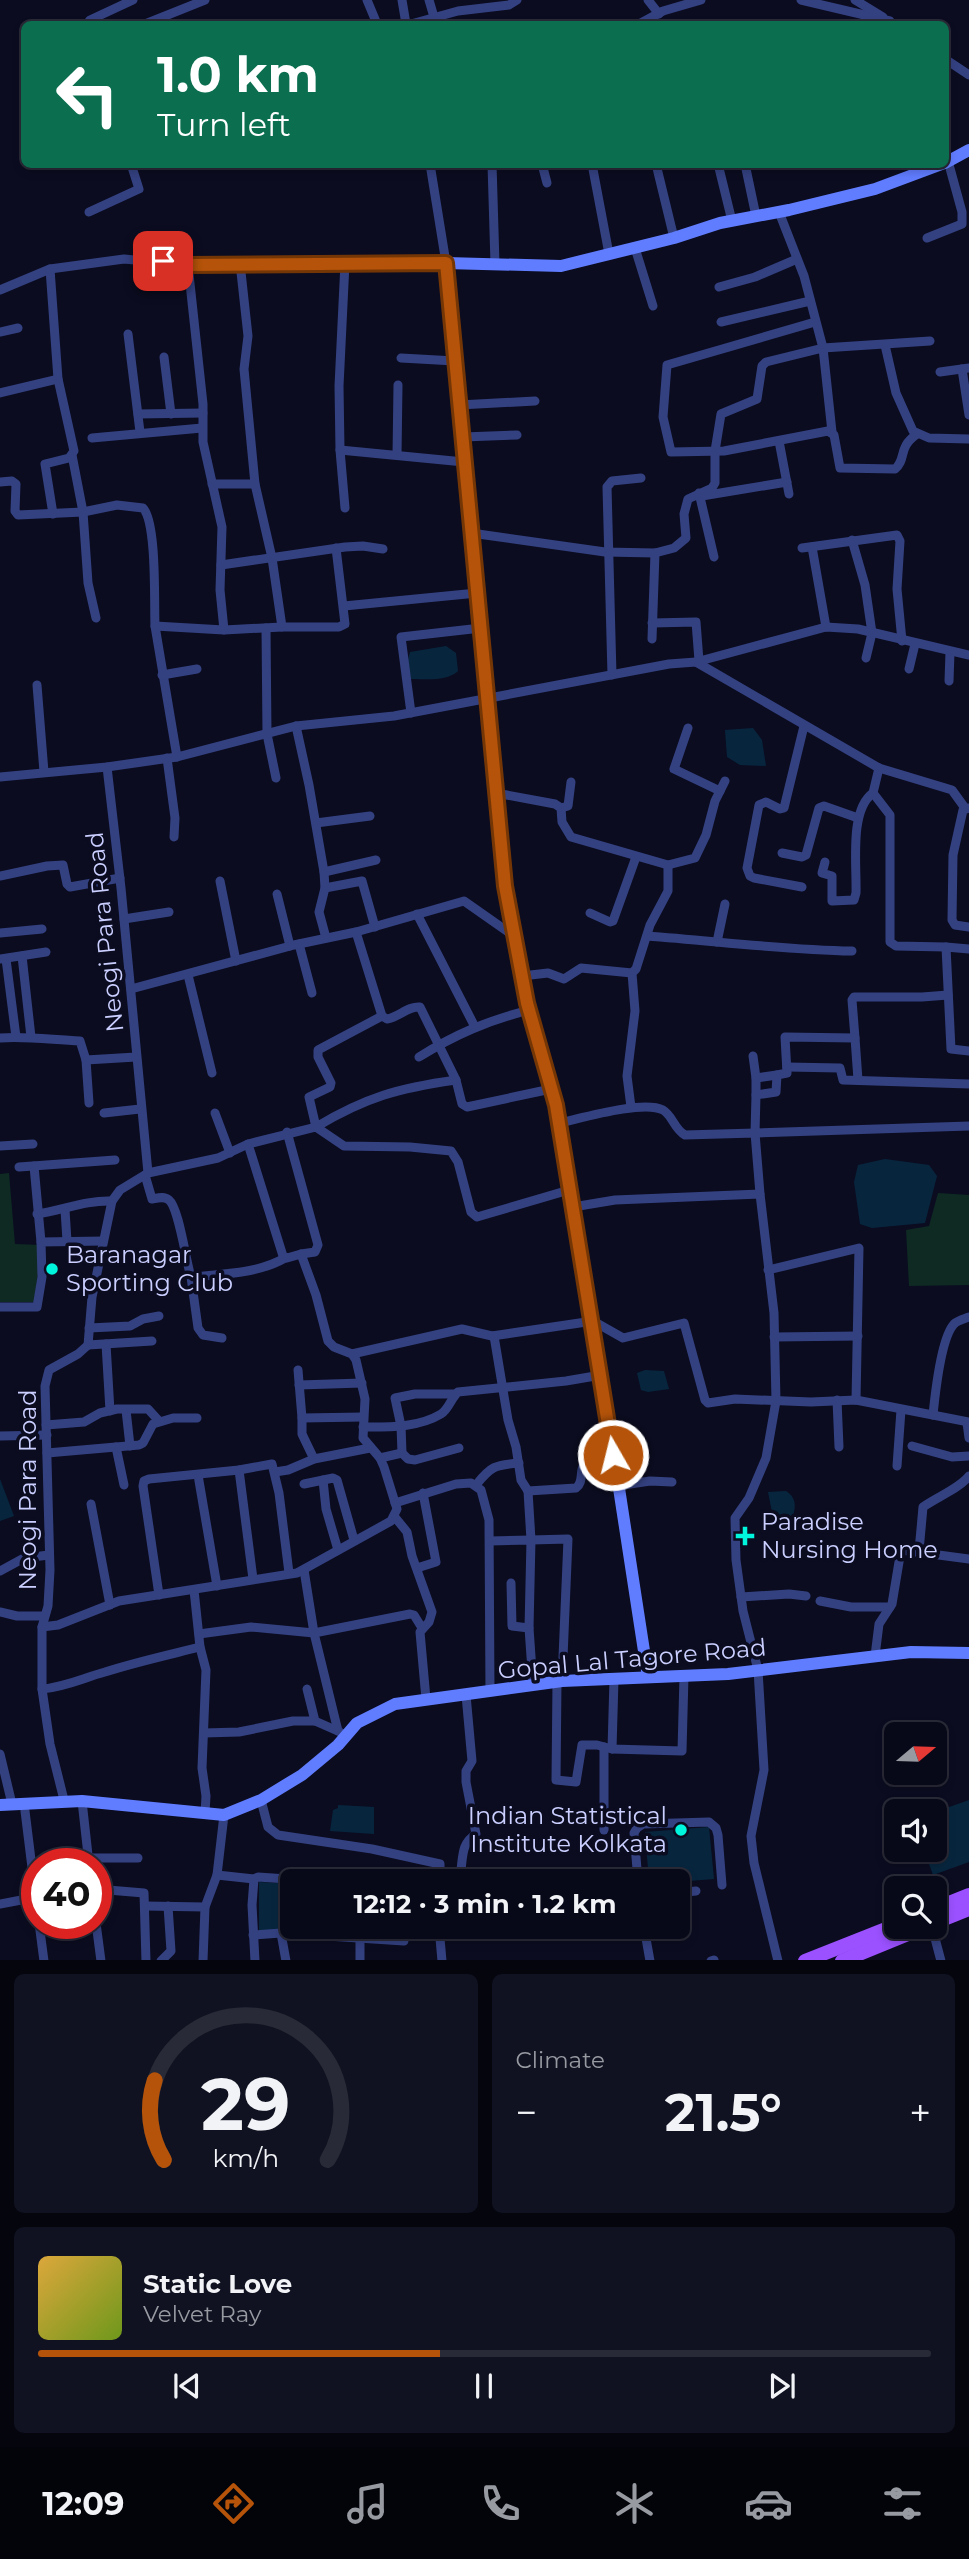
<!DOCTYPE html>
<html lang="en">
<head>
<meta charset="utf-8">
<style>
  body { margin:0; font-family:Montserrat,sans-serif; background:#111221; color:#f1f3f6; height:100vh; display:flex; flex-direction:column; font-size:26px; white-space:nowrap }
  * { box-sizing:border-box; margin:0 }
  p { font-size:23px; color:#989aa2 }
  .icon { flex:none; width:38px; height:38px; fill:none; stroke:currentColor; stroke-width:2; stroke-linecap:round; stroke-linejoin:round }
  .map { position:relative; height:1960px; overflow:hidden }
  .drawer { display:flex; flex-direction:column; gap:14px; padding:14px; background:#04050d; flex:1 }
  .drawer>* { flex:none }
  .hud { position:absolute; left:21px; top:21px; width:928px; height:147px; border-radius:10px; box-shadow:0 4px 10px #0003,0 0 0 2px #292a37; background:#0b6e4f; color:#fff; overflow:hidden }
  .needle { width:46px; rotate:71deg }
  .controls { position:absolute; left:884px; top:1722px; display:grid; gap:14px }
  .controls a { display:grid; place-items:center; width:63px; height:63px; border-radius:10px; background:#080918; box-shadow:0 4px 10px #0003,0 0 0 2px #292a37; font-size:35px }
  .speed { position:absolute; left:21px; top:1848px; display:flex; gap:14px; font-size:35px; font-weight:700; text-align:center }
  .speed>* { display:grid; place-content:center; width:91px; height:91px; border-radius:50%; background:#080918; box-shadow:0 4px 10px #0003,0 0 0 2px #292a37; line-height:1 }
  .speed .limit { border:10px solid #d22; background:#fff; color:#111 }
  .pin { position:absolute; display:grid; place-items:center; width:60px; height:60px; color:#fff; margin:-30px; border-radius:14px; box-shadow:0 4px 10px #0006 }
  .me { position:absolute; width:77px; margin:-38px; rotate:352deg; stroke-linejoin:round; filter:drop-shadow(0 0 5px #0008) }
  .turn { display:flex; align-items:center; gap:24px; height:147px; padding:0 21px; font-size:32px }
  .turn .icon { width:91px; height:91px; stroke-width:2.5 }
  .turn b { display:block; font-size:49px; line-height:60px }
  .big { font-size:52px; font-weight:700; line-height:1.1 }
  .drawer .tile { flex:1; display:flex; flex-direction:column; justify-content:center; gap:10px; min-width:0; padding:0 24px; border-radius:10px; background:#111221 }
  .drawer .dial { align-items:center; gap:0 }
  .dial svg { height:182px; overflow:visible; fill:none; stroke:#292a37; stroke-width:7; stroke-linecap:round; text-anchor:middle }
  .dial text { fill:#f1f3f6; stroke:none }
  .song { display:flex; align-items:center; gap:21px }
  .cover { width:84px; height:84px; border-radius:10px; background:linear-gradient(135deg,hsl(40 70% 55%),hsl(80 70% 35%)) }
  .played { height:7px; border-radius:4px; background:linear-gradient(90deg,#b45309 45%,#292a37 45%) }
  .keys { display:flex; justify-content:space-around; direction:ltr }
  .heat { display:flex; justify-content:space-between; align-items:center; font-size:38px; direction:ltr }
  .drawer .tiles { flex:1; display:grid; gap:14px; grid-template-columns:1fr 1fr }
  .tile:last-child { grid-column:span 2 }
  .trip { position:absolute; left:280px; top:1869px; width:410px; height:70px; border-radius:10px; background:#080918; box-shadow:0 4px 10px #0003,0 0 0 2px #292a37; font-weight:700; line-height:70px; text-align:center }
  .menu { display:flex; height:112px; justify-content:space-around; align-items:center; background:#03040a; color:#989aa2 }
  .menu .icon { width:49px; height:49px }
  .menu .current { color:#b45309 }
  .menu b { font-size:32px; color:#f1f3f6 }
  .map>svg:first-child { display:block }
</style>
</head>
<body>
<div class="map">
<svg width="969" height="1961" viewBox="0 0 969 1961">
  <rect width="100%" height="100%" fill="#0b0c20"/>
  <g fill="#0e2a23">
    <path d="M9,1173L15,1244L42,1245L34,1302H0V1174Z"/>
    <path d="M938,1193L969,1195V1285L909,1286L906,1230L929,1226Z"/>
  </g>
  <g fill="#07263e">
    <path d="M446,646L456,653L458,671C446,682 426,679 411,679L407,663L410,652Z"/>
    <path d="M753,728L762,740L766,766L740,765L727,757L725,730Z"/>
    <path d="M885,1159L929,1165L937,1176L925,1223L872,1228L860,1224L854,1182L858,1165Z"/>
    <path d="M645,1370L664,1371L669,1389L648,1392L641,1390L637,1373Z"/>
    <path d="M0,1479L14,1516L0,1521Z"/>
    <path d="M786,1491C796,1497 796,1506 793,1516L782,1519L773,1517L768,1492Z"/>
    <path d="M969,1800V1862L933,1875L924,1850H934L935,1812Z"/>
    <path d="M338,1805L374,1807V1834L330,1831L333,1810L338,1808Z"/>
    <path d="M709,1827L714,1879L677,1882L649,1881L645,1832Z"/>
    <path d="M259,1882L292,1884V1927H401V1937L259,1931Z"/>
  </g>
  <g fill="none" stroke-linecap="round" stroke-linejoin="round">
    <g stroke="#344181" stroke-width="9">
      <path d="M367,0L377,24"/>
      <path d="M402,0L406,24"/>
      <path d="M429,0L434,17"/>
      <path d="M648,0L659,14"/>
      <path d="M801,0L890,21"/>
      <path d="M855,0L883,17"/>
      <path d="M87,24L90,20L133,0"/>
      <path d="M145,24L205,0"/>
      <path d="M411,24L458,11L509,5L517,0"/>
      <path d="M639,24L663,11L701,0"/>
      <path d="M945,59L969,75"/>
      <path d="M492,164L495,264"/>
      <path d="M542,164L547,183"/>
      <path d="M592,164L609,254"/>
      <path d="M656,164L674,238"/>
      <path d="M745,164L756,216"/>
      <path d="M719,168L732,221"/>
      <path d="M89,212L139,189L131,164"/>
      <path d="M779,212L804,276L823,348L832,432"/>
      <path d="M927,238L962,224V212L948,161"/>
      <path d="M635,248L653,306"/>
      <path d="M240,263L248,336L244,369L255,484L272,558L282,627H339L345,624L336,548"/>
      <path d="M50,269L58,379L74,451L69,458L45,464L53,514"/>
      <path d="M719,287L755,277L797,259"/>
      <path d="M0,290L50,269L124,259L188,265L446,263L430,164"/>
      <path d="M721,322L810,301"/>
      <path d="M815,322L667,365L663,417L671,452L724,451L828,431L834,435L840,468L895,469C907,459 897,448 917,434"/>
      <path d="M0,332L18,328"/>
      <path d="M128,334L140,432"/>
      <path d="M885,345L896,393L913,431L929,438L969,439"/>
      <path d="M164,357L171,414"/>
      <path d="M401,358L455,361"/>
      <path d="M962,369L969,415"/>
      <path d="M940,372L969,368"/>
      <path d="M0,393L58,379"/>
      <path d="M459,405L535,401"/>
      <path d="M138,414L203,413"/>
      <path d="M463,437L517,435"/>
      <path d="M92,438L202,428"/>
      <path d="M779,441L789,494"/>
      <path d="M340,450L464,462"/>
      <path d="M72,455L83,512L88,583L96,618"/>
      <path d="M397,455L398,385"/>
      <path d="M0,482L12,481L16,484L15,511L18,515L83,512L117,505L143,508C157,523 154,603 155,626L224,630L220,590L222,527L203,442V404L188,265"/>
      <path d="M212,484H255"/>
      <path d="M699,493L714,557"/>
      <path d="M702,496L787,482"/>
      <path d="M345,508L340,450L339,386L345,263"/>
      <path d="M471,533L605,552L655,553"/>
      <path d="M852,540L865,585L872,633L866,658"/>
      <path d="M812,547L826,627"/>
      <path d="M802,548L897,535L900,541L897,589L902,641"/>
      <path d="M221,565L345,547L363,546L383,549"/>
      <path d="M344,606L477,593"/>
      <path d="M652,623L696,622L699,661"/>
      <path d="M155,626L177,757"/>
      <path d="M266,628L267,734L276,778"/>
      <path d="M224,630L282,627"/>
      <path d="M652,639L655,553L674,548L686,538L684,514L688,499L712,488L715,483V451L721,414L757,399L762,366L766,362L823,348L930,341"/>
      <path d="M696,662L879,768L952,790L965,808"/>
      <path d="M909,669L915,644"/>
      <path d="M162,675L197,669"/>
      <path d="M612,675L607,487L612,481L641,478"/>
      <path d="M949,681L950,652"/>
      <path d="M37,685L44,772"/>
      <path d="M411,713L401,637L481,628"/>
      <path d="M296,726L309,785L324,872L325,888L319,912L326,938"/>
      <path d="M688,728L674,769L720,791"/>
      <path d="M167,758L175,818L174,837"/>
      <path d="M879,768L873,793L890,815V942L896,946L946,947"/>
      <path d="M0,777L107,767L177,757L296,726L394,716L669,664L696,662L826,627L858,629L969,655"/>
      <path d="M496,793L555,804L561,808L562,822L571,837L668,865L695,858L706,835L715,801L725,781"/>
      <path d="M561,808L568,806L571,782"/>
      <path d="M969,808L963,810L953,855L952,920L955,925L969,927"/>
      <path d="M316,823L370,816"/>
      <path d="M782,853L802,857L806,855L819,808L824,806L858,818"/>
      <path d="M825,862L822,873L832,876V901L854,900L856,893C857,866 849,810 873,793"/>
      <path d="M324,872L376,860"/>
      <path d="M0,876L47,866L63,865L67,884L70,887L120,878"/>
      <path d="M220,881L236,961"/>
      <path d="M802,887L754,878L750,876L747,868L759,805L766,802L780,809L784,808L804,726"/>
      <path d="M325,888L362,881L375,927"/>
      <path d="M277,894L290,946"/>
      <path d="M590,913L610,922L613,921L636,857"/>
      <path d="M417,914L475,1027"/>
      <path d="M124,919L169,912"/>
      <path d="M356,932L382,1016L387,1019C399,1017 408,1006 420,1007L456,1080L462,1104L467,1107L551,1089"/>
      <path d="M0,933L42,929"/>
      <path d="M647,936C716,941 784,950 852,951"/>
      <path d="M717,942L725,904"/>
      <path d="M299,944L312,993"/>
      <path d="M969,949L946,947L951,1049L969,1051"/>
      <path d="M22,956L31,1037"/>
      <path d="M0,959L46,952"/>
      <path d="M6,959L16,1037"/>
      <path d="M188,975L212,1073"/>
      <path d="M522,976L548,973L564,979L581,968L632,973"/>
      <path d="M131,989L294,945L356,932L464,901L514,936"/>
      <path d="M382,1016L318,1050V1057L331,1083L330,1087L309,1097L316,1127C366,1097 399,1088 456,1080"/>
      <path d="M0,1038C27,1036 53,1040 80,1041L86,1060L136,1057"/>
      <path d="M855,1038L852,1000L854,997H922L948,995"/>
      <path d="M753,1056L756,1078"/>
      <path d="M419,1057C456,1034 487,1021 529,1010"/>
      <path d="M86,1060L89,1103"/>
      <path d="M787,1067L840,1068L843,1080L969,1084"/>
      <path d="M858,1080L855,1038L785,1037L787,1073L777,1075L776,1092L756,1095L755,1133L969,1126"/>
      <path d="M756,1095V1078L777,1075"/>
      <path d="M631,1107L627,1076L635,1011L632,973L636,969L650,925L668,891V865"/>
      <path d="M104,1113L140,1109"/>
      <path d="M215,1113L230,1153"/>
      <path d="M559,1123C582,1118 643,1100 663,1110C673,1116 674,1129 685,1135L755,1133L760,1194"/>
      <path d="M248,1144L283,1256L287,1258L301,1254"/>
      <path d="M0,1146L33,1144"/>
      <path d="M34,1166L41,1242"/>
      <path d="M19,1167L115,1160"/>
      <path d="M148,1173L218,1158L248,1144L316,1127L344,1146L410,1147L451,1151L458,1162L471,1212L477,1217L569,1190"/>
      <path d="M145,1175L152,1199C158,1198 164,1196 169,1200C179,1208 186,1262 191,1277C222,1274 257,1274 285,1258"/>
      <path d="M573,1207L615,1200L760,1194L774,1313L776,1401L766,1458L749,1498L735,1518L736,1560L743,1611L758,1670L764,1770L751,1836L754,1863L778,1961"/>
      <path d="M65,1210L67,1241"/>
      <path d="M37,1214C63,1210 86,1200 112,1201"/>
      <path d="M768,1270L859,1248L856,1400"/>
      <path d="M191,1277L198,1328L203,1335L222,1338"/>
      <path d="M0,1307H37L42,1277L41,1242L103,1241"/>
      <path d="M89,1328L130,1326L143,1319L159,1316"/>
      <path d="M494,1336L508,1420L516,1447L521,1480L528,1491L576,1488C585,1481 578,1471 585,1463L614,1460"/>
      <path d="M774,1337L858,1336"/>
      <path d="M106,1344L110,1411"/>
      <path d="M88,1345L152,1341"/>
      <path d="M352,1354L462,1329L492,1336L593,1321L623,1338L684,1323L705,1400L708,1403L735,1399L811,1402L856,1400L969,1422"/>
      <path d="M298,1370L302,1418L363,1417"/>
      <path d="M299,1385L362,1383"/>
      <path d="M454,1394H415L395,1398L401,1426L402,1453L408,1459L415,1460L459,1448"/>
      <path d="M837,1400L839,1447"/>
      <path d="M126,1410L130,1446"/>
      <path d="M933,1415C935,1395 941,1338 954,1324C958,1320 964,1319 969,1317"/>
      <path d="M302,1418V1434L314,1459"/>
      <path d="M967,1423L969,1438"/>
      <path d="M46,1425L84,1422L100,1413L117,1409H148L159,1421"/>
      <path d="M363,1427C388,1427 418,1428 441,1414C449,1409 451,1398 458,1392L566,1381L601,1375"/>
      <path d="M0,1436L47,1435"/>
      <path d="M912,1446L952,1457L969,1456"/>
      <path d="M116,1447L124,1485"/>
      <path d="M47,1453L139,1445L143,1443L153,1424L173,1418H197"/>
      <path d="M380,1458L402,1453"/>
      <path d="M897,1466L901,1410"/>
      <path d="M239,1470L253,1579"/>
      <path d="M275,1472L288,1470L314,1459L370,1448"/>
      <path d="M198,1475L217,1586"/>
      <path d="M323,1480L326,1509L338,1550"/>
      <path d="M304,1484L333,1478L337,1480L354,1540"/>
      <path d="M476,1485C491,1466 495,1465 519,1463"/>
      <path d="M617,1486L650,1481L672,1482"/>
      <path d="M528,1491L531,1540L568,1539L562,1681"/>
      <path d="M395,1503L456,1484L471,1483L481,1490L489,1520L490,1692"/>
      <path d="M91,1504L110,1605"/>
      <path d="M394,1516L407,1532L412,1556L432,1612L429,1622L420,1632L426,1699"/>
      <path d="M490,1541L531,1540L529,1628L533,1685"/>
      <path d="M919,1551L923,1507C937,1497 960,1488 969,1476"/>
      <path d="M417,1568L436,1562L423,1493"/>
      <path d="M0,1571L24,1558L49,1555"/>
      <path d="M511,1583L512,1626L529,1628"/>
      <path d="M194,1590L200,1647L206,1670L202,1768L206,1796L205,1813"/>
      <path d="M159,1595L143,1486L144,1481L149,1479L239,1470L272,1464L279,1493L289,1573"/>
      <path d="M741,1597L789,1594L806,1596"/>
      <path d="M820,1601L851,1607H890"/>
      <path d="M0,1612L17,1616H44"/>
      <path d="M42,1627L58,1625L119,1601L297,1573L391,1521L397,1509L384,1467L380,1458L363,1438L365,1399L356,1360L352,1354L334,1347L328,1341L316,1295L301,1254L315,1252L318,1245L287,1132"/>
      <path d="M199,1634L251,1627L314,1633L304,1570"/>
      <path d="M875,1656L879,1624L892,1604L901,1550L969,1559"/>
      <path d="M614,1679L612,1749L682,1751L684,1676"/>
      <path d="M557,1682L556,1780L576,1782L582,1745H597L612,1749"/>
      <path d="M42,1689C65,1687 83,1678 105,1672C136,1662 168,1655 200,1647"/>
      <path d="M307,1689L315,1721L340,1732"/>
      <path d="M338,1731L314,1633L410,1614L414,1615L422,1628"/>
      <path d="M204,1733L239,1732L293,1721H315"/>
      <path d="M0,1754L12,1804"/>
      <path d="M64,1800L50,1744L42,1689V1627L48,1606L50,1570L45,1386L49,1370L78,1354L88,1345L92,1297L112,1201L120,1190L148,1173L121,888L107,767"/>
      <path d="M261,1800L268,1827L278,1835L372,1849L440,1864V1881"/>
      <path d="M82,1801L89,1864"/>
      <path d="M24,1803L37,1908"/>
      <path d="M604,1830V1747"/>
      <path d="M89,1858H138"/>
      <path d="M217,1875L254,1879"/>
      <path d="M440,1879L461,1870C463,1854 462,1843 476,1834L466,1782V1771L472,1761L466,1695"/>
      <path d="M574,1881L637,1876"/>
      <path d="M638,1881L634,1833L637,1828L643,1824L709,1822L716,1828L718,1835L722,1885"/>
      <path d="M96,1889L144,1893L146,1961"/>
      <path d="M677,1893L696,1891"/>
      <path d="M0,1904L37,1897"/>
      <path d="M145,1906L205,1907"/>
      <path d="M39,1923L44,1961"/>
      <path d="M96,1923L101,1961"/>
      <path d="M439,1927L442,1961"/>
      <path d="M644,1927L650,1961"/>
      <path d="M932,1927L941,1961"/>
      <path d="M281,1933L286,1961"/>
      <path d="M253,1935L281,1933L404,1941L405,1927"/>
      <path d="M360,1938V1961"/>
      <path d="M161,1961L171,1951L168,1906"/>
      <path d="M203,1961L205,1907L217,1875L224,1815"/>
      <path d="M255,1961L252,1905L254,1879L258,1877L316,1881"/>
      <path d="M711,1961L714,1960"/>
    </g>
    <g stroke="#617dff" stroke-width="12">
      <path d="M945,163L969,150"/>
      <path d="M648,1677L597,1345L556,1105L527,1003L505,886L446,263L561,266L674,238L720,223L789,210L875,189L942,164"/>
      <path d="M0,1805L82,1801L224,1815L261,1800L302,1775L338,1745L357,1723L395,1704L562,1681L728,1674L911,1652L969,1653"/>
    </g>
    <g stroke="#9b51ff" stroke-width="14">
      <path d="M934,1909L969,1895"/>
      <path d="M934,1923L969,1909"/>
      <path d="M805,1961L896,1925"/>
      <path d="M842,1961L925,1927"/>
    </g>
  </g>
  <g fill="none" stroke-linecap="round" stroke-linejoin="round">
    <g stroke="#753606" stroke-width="18">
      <path id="route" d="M163,261L188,265L446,263L505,886L527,1003L556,1105L613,1455"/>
    </g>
    <use href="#route" stroke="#b45309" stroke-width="12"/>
  </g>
  <g fill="#00f5dd" stroke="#0b0c20" stroke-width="2.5">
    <circle cx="52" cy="1269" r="7"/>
    <path d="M741.5 1525.5h7v7h7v7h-7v7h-7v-7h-7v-7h7z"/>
    <circle cx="681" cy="1830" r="7"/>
  </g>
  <g text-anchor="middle" stroke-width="7" stroke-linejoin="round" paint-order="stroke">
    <g font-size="24" fill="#cacfff" stroke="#0b0c20">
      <text transform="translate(105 932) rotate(-96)" y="8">Neogi Para Road</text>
      <text transform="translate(28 1490) rotate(-90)" y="8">Neogi Para Road</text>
      <text transform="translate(632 1659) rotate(-5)" y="8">Gopal Lal Tagore Road</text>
    </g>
    <g font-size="24" fill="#cacfff" stroke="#0b0c20" text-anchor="start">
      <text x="66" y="1263">Baranagar<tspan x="66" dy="28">Sporting Club</tspan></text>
      <text x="761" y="1530">Paradise<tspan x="761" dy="28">Nursing Home</tspan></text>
      <text x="667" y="1824" text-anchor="end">Indian Statistical<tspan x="667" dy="28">Institute Kolkata</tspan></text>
    </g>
  </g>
</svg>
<div class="controls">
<a><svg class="needle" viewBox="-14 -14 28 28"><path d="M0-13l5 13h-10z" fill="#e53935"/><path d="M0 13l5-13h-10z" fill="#989aa2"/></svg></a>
<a><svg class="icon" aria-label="sound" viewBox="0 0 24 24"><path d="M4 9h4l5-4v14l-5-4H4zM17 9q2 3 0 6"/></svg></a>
<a><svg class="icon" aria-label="search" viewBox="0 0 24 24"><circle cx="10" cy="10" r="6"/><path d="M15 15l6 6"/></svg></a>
</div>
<div class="speed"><div class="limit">40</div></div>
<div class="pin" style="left:163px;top:261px;background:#d93025"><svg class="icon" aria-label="arrive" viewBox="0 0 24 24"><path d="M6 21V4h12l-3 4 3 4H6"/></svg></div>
<svg class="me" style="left:613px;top:1455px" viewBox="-20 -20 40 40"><circle r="17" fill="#b45309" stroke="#fff" stroke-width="3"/><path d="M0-11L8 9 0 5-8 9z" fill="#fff"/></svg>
<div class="trip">12:12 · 3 min · 1.2 km</div>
<div class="hud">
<div class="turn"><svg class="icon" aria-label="left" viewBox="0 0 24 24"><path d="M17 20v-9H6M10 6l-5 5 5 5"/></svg><div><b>1.0 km</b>Turn left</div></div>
</div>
</div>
<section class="drawer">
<div class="tiles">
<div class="tile dial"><svg viewBox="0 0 100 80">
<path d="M14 69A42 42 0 1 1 86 69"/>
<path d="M14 69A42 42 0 0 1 10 34" stroke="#b45309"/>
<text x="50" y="56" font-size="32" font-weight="700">29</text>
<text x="50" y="72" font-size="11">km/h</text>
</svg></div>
<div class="tile"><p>Climate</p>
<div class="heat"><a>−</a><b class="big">21.5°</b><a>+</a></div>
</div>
<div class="tile">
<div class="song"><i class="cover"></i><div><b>Static Love</b><p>Velvet Ray</p></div></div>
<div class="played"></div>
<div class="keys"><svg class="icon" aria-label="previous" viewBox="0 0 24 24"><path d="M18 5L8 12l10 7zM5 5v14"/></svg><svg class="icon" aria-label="pause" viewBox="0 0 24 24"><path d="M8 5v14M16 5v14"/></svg><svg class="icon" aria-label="next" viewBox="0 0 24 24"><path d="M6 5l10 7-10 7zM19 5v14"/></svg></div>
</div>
</div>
</section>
<nav class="menu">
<b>12:09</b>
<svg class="icon current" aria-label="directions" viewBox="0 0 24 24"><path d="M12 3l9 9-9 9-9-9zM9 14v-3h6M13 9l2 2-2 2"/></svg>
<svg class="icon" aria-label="music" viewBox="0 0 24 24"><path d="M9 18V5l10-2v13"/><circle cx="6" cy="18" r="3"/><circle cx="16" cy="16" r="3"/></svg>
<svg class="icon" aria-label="phone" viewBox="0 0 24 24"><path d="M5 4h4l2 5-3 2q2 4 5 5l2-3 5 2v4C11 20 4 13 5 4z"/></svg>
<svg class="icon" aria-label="climate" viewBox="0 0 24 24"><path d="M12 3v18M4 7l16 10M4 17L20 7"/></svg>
<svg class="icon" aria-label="car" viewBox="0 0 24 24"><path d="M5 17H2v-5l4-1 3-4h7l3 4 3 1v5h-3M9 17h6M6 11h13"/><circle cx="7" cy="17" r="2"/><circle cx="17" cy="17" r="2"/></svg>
<svg class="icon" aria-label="filters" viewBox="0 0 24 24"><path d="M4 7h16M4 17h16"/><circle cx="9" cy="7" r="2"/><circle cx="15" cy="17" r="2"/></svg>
</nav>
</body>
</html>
